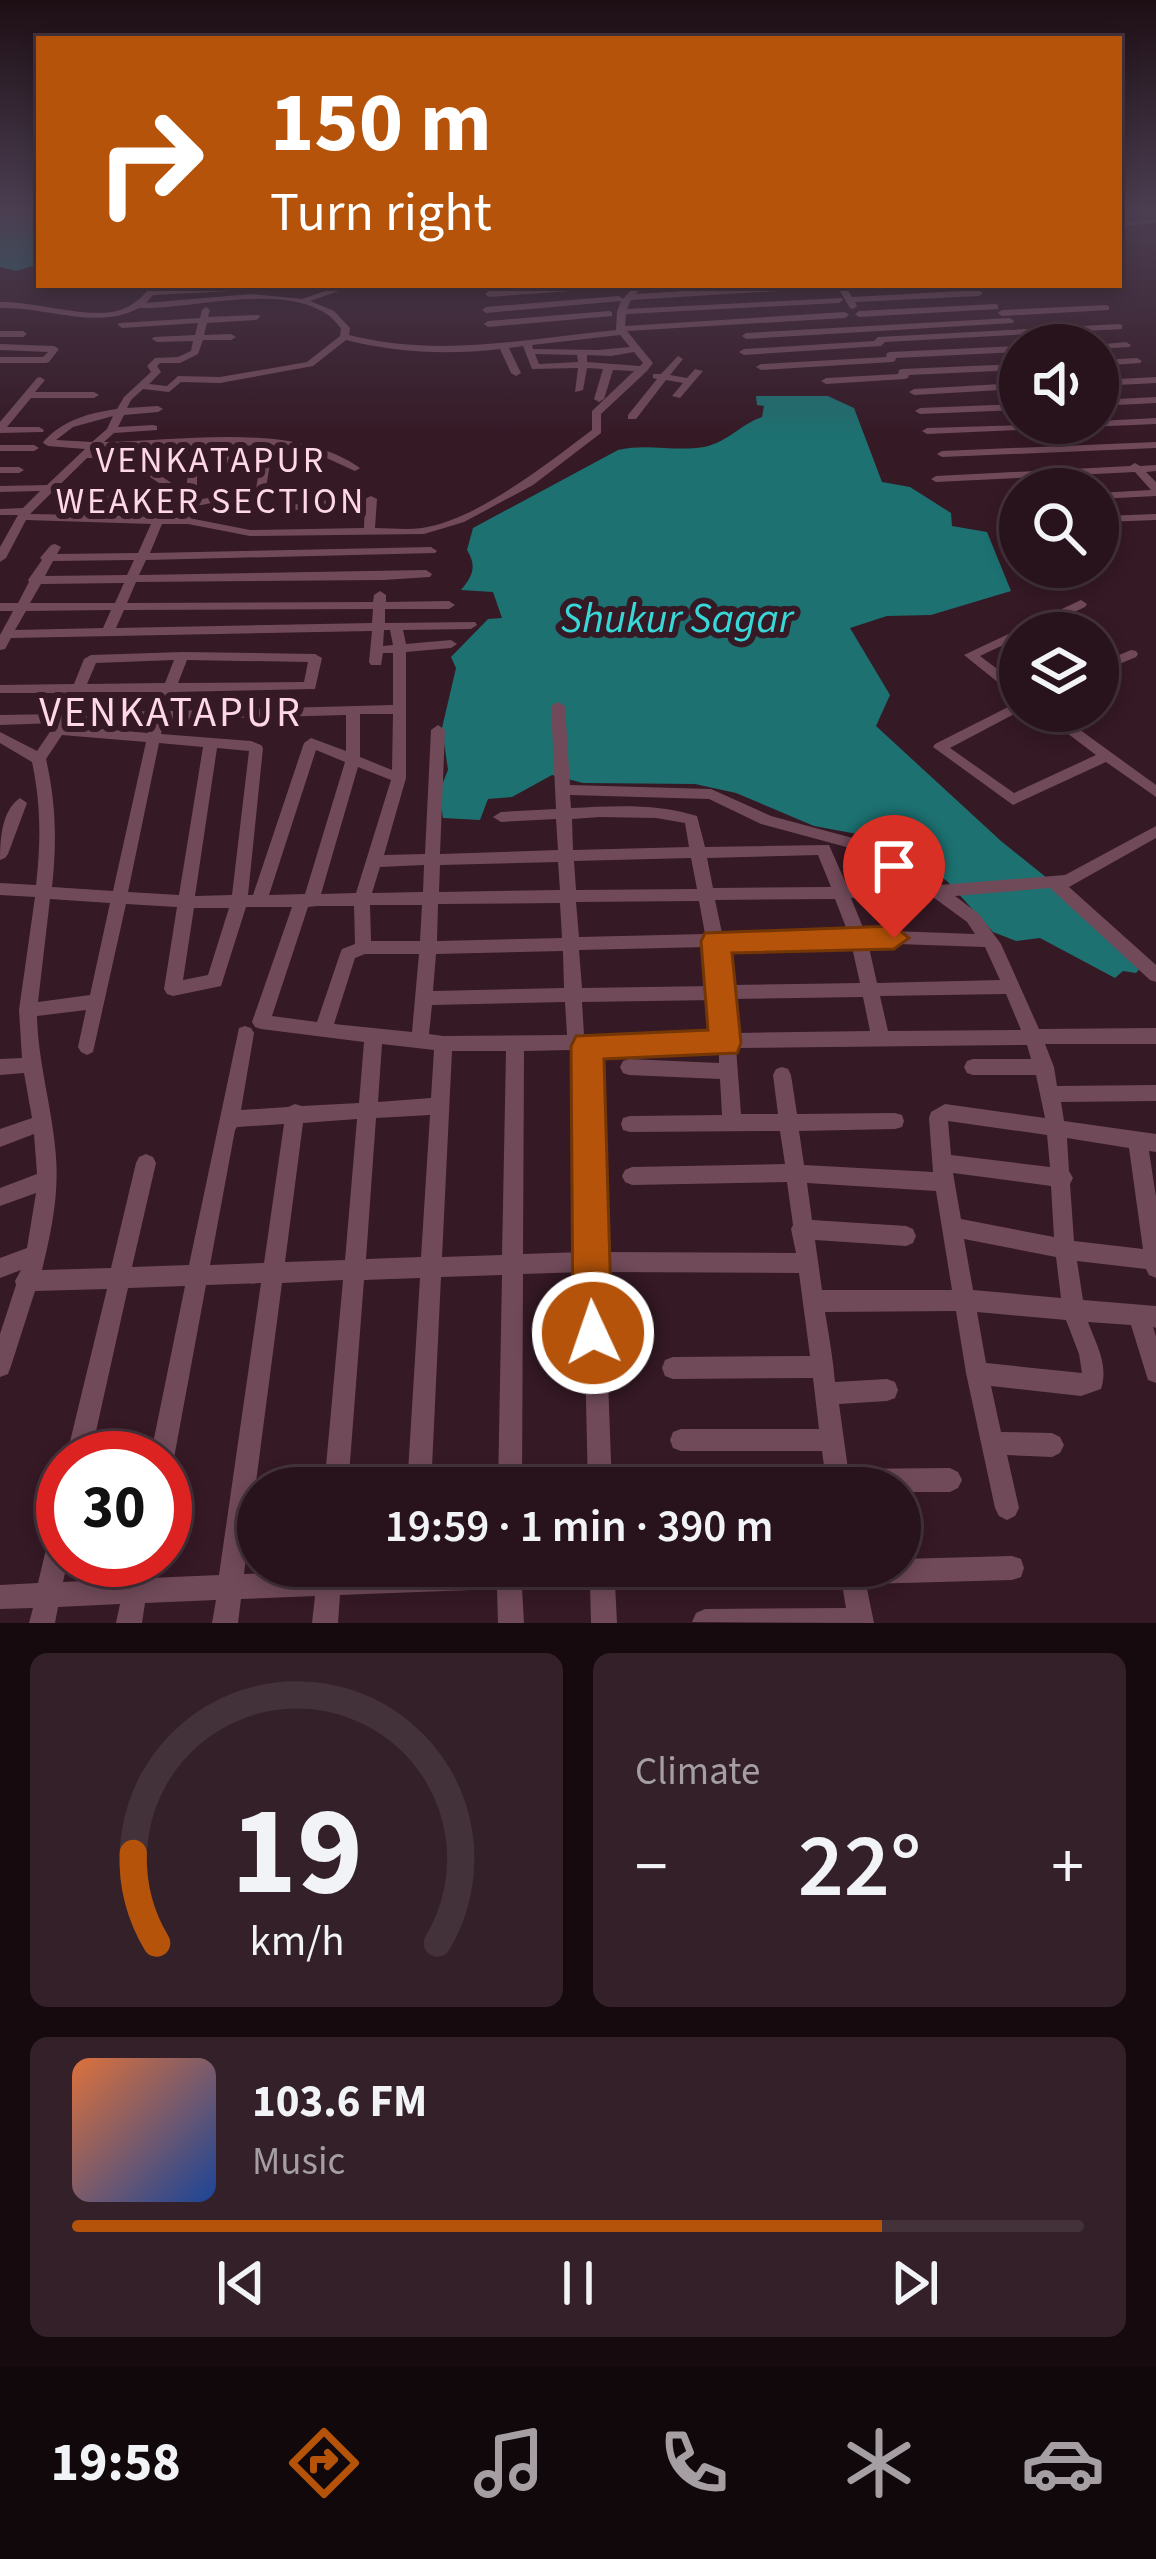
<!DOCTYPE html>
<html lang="en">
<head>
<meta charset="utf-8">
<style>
  body { margin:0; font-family:"Source Sans 3",sans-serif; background:#342029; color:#f1f3f6; height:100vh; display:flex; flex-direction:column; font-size:45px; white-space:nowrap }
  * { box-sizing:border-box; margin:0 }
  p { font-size:39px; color:#a59ea3 }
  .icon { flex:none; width:66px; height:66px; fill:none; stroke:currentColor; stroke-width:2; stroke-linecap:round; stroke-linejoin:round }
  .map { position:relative; height:1623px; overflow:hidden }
  .side { display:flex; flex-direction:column; gap:30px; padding:30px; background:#160a0f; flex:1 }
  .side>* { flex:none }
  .guide { position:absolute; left:36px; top:36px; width:1086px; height:252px; border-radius:0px; box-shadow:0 6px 18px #0003,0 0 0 3px #44323b; background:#b45309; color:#fff; overflow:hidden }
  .fabs { position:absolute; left:999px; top:324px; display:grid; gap:24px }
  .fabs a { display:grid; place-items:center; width:120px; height:120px; border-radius:50%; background:#28131c; box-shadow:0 6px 18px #0003,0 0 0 3px #44323b; font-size:60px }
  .speed { position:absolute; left:36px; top:1431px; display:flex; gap:24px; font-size:60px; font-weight:700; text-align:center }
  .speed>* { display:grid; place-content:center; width:156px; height:156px; border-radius:50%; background:#28131c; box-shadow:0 6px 18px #0003,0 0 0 3px #44323b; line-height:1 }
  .speed .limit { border:18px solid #d22; background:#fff; color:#111 }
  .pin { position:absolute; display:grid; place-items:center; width:102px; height:102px; color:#fff; margin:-123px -51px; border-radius:50% 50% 50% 0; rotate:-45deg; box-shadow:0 0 12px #0007 }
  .pin .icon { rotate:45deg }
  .me { position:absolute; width:132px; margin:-66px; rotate:357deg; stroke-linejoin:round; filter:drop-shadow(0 0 9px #0008) }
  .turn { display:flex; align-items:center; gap:42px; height:252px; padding:0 36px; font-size:54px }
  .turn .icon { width:156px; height:156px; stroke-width:2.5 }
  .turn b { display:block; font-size:84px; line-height:102px }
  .big { font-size:90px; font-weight:600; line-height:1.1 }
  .side .card { flex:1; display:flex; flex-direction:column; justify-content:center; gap:18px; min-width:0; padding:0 42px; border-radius:18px; background:#342029 }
  .side .dial { align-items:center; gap:0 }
  .dial svg { height:312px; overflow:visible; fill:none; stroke:#44323b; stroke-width:7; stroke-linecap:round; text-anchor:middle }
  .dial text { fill:#f1f3f6; stroke:none }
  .song { display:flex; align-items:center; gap:36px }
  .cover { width:144px; height:144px; border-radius:18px; background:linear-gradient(135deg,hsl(20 70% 55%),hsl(220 70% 35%)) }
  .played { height:12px; border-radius:6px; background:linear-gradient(90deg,#b45309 80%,#44323b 80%) }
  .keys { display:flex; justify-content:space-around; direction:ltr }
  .heat { display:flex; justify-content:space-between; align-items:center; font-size:66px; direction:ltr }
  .side .tiles { flex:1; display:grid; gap:30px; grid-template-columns:1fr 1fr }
  .card:last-child { grid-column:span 2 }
  .trip { position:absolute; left:237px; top:1467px; width:684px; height:120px; border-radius:60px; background:#28131c; box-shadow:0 6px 18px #0003,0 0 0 3px #44323b; font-weight:600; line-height:120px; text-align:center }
  .dock { display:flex; height:192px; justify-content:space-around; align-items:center; background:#10080b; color:#a59ea3 }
  .dock .icon { width:84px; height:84px }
  .dock .on { color:#b45309 }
  .dock b { font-size:54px; color:#f1f3f6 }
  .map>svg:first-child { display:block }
</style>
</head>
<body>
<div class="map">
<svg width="1156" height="1623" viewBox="0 0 1156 1623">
  <rect width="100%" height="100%" fill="#351925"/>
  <g fill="#1d7171">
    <path d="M0,213H39V264L16,271L0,267Z"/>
    <path d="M756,396H828L854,408L882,482L910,487L951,513L952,526L987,532L1011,591L931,615L887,616L850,628L890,695L876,726L1001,841L1156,966L1143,965L1136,973L1123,971L1115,978L1040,938L1016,941L993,932L947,881L884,839L814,826L736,793L695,784L583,783L552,775L512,797L488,799L480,820L443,818L439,792L448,770L442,728L456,668L451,657L488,619L502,618L493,592L461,590C473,576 477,566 467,550L473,528L618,450C648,443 674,452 704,447C728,442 741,424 762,417L764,406L757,405Z"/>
  </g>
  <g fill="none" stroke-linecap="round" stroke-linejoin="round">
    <g fill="#714a5a" fill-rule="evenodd">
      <path d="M1156,219V223L1119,226V222Z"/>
      <path d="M152,285H161L158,289L293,285L289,288L153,295L146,303L252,294L302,299L343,285H356L310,301L334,311L350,328L349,335C440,358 524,339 616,330L617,312L621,301L486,313L482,310L486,307L619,296L623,299L635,285H643L636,294L785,285H830L826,288L631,300L627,309L842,298L843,300L839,303L626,314L625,326L845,312L849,315L845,318L627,331L653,363L647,371L601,414V433L533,485L464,522L424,534L250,536L188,524H162L150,553L431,547L437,551L435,553L146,560L139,575L426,570L432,574L430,577L383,580L136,582L127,603L373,602L374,595L380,591L386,595V602L449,601L455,605L449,609H385V623L475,622L477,625L471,629L403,630L406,644L451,640L457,644L451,648L406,652V778L384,855L425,854L431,730L438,725L445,730L440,854L558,850L556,819L501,822L493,817L501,812L556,809L551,706L558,702L565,706L570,785L711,789L771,816L886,847L939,885L1065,875L1156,826V838L1069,887L1156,965V982L1150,980L1050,888L955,896L979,914L1001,944L1039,1029L1156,1028V1044H1045L1054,1067L1057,1086L1156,1085V1101L1061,1102L1064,1121L1156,1134V1152L1149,1151L1156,1197V1278L1149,1275L1146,1269L1077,1261L1083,1300L1156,1306V1328L1153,1327L1156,1336V1383L1148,1380L1131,1325L1088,1322C1096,1344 1109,1365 1101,1389L1081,1396L991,1386L1001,1432L1052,1433L1060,1437L1064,1445L1060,1453L1052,1457L1007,1455L1019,1508L1015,1516L1007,1520L999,1516L995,1508L966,1373L956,1311L825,1312C829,1336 833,1359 835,1382L887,1379L895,1382L898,1390L895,1398L887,1401L839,1404L848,1469L950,1468L958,1472L962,1480L958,1488L950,1492H900V1488H827L822,1451H681L673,1448L670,1440L673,1432L681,1429H819L813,1378L673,1379L665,1376L662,1368L665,1360L673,1357L810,1356L799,1273L604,1272L612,1488H588L583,1272L523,1274L522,1488H498L502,1275L441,1277L431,1488H407L420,1278L364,1280L348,1488H324L343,1280L282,1283L244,1574L317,1571L318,1566H342V1570L449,1566H681L678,1576L669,1579L615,1583L617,1623H591L590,1585L522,1588L524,1623H498L497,1589L340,1595L338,1623H312L315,1596L241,1599L238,1623H212L216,1600L145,1603L142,1623H116L120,1604L58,1607L55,1623H29L33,1608L0,1609V1585L38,1583L51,1528L54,1519L63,1516V1560H68L63,1582L125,1579L129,1560H153L150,1578L219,1575L261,1283L206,1285L174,1458L170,1466L165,1468V1458H150L185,1286L128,1288L90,1458H66L107,1289L35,1291L11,1366L8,1374L0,1377V1334L16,1285L15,1281L21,1270L0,1278V1258L27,1248L36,1193L0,1206V1188L37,1174L34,1134L0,1147V1129L32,1118L24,1073L0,1075V1059L22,1058L19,1010L35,897L0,895V883L36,885C41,843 41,804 32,762L0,743V732L37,751L56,723L0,725V715L61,714L70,693H0V685L74,684L84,659L91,655L182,652L315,654L322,658L315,689L175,692L167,711L393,705V653H383L381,665H371L369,662L372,631L11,638L5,649L0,650V635L13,611H0V603H18L29,582L28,580L42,560L40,558L51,545L55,544L61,547L57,554L138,553L151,524L26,520L6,558L0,562V547L18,515H0V509L23,508L40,491L0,492V486L47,485L85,449L48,446L43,443L44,441C64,420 88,413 117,409L124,397L151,372L147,366L155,358L178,357L191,351L193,341L157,342L152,339L154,337L195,335L198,323L122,328L118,325L119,323L200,318L202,310L206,307L210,310L208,317L259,315L260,317L256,320L207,323L204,335L231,334L236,337L231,340H203L198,354L180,363H160L157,366L161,372L149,384L167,386L178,376L220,377L307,362L340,336L341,328C337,324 333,318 328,315C282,282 191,310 139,308C96,331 46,306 0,308V302C36,301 93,321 123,309C136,304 144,295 152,285ZM620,335L630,347L598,350L533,349L532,345ZM346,340C398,353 447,355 500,349L511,373L516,376L521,373L509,348L523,346L532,369L578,368L575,392L583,390L587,368L603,369L594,399L599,402L604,399L613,370L634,371L592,411V430C548,463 477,520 422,528C407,530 390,528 375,528L377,499L371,496L365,499L364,528L250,530L194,519L196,506L265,493L273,447L322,456L355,471L360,468C293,421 183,441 104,442L114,433L157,430V426L153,425L118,427L124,415L158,412L163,409L158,406L127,408L131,400L143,389L169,392L181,382L220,383L313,366ZM634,352L643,363L640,366L587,362V355L611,356ZM535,354L577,355L578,362L539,364ZM113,416L107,429L92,442L56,440L73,427ZM220,445L219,466C225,471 243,469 249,464L244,461L229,462L230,445L263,446L256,489L197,500V475L188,473L183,517H165L173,484L161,476L172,456L171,454L94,452L98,448ZM87,458L160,459L150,477L162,485L154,517L98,515L111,493L106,490L102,491L87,515L30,514ZM134,560L127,575L45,576L53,561ZM124,583L115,603H30L41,584ZM373,609L372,623L116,628L124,610ZM111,610L103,628L15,630L26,611ZM384,630H390L393,645L383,646ZM174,660L165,683L87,684L96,663ZM187,660L308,662L304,682L178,683ZM83,692H161L153,711L75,713ZM360,714H393L392,770L360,757ZM346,715V751L311,738L304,743L253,895H248L263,748L261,745L251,741L161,734L164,720ZM150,720L148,733L68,726L70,723ZM62,735L146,742L113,891L52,887C57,842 56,803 46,759ZM159,743L203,747L179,895L128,892ZM217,748L249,751L232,895L195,896ZM316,750L345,762L305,894L269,895ZM358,767L391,780L356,893L321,894ZM570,795L709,799L761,824L876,855L917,885L847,886L829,845L705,847L697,816C656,803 613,806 571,808ZM600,817L656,818L685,823L689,847L573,850L572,819ZM818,855L831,887L713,888L707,858ZM691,858L697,889L576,890L574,861ZM558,862L560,890L439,892L440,865ZM424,865L423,892L372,893L380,867ZM933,897L967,922L975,934L864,930L851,898ZM50,899L110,903L90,995L38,1002ZM835,899L847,930L722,933L715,900ZM699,901L705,934L579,937L576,902ZM560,903L562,938L437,941L438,904ZM126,904L177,907L164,989L167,994L173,996L221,986L246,907H292L252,1022L255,1027L261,1029L364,1042L359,1103L302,1106L295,1104L288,1107L241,1110L254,1033L251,1028L245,1026L239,1028L189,1265L132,1267L156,1163L153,1157L146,1154L139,1157L136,1163L111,1268L42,1270C51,1233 59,1196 56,1157C53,1110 38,1064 37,1016L86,1010L78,1047L81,1052L87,1055L93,1052ZM370,905H422L420,941H371ZM317,906H354L355,944L342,949L340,954L317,1022L272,1016L308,907ZM194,908H229L208,975L183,980ZM851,943L860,983L732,985L724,946ZM868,943L985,947L1000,980L877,983ZM707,947L715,986L582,988L579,950ZM563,951L564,988L433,991L436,954ZM365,954H419L412,1032L334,1024L355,958ZM1006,994L1021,1030L888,1031L880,996ZM863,997L870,1031L735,1033L733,999ZM716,1000L718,1033L584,1035L582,1002ZM565,1002L567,1035L443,1036L429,1034L432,1005ZM382,1044L434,1050L431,1098L378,1102ZM1027,1045L1031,1059H973L967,1061L964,1067L967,1073L973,1075H1036L1045,1118L945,1104L931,1112L929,1118L933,1172L804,1165L799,1131L895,1129L902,1127L904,1121L902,1115L895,1113L797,1114L791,1075L788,1069L782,1067L776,1069L773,1075L778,1114H741L736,1048ZM719,1048V1063L629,1059L623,1061L620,1067L623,1073L629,1075L720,1079L722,1115L630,1116L623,1118L621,1124L623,1130L630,1132L780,1131L785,1164L632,1167L625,1170L622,1176L625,1182L632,1185L787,1182L793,1225L791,1229L796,1253L603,1252L596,1050ZM569,1050L578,1053L583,1252L523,1254L524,1051ZM452,1051H506L502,1255L442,1257ZM430,1115L421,1257L366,1259L376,1118ZM357,1119L345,1260L285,1262L303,1123ZM948,1121L1047,1135L1050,1167L951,1155ZM284,1124L264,1263L210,1265L235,1130L237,1127ZM1067,1138L1129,1148L1143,1249L1074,1241L1070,1184L1073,1178L1069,1171ZM953,1173L1051,1186L1054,1237L961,1219ZM807,1183L936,1191L952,1290H822L815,1240L906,1246L913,1243L916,1236L913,1229L906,1226L812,1220ZM964,1239L1056,1257L1061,1298L973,1290ZM977,1312L1066,1320L1079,1354L1082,1373L986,1363Z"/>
      <path d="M578,285H616L612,288L489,297L485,294L489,291Z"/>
      <path d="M841,285H851L847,289L852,297L979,290L983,293L979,296L855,302L857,306L853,309L850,308L838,288Z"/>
      <path d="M995,304L998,305V309L859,317L855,314L859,311Z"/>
      <path d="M1106,305L1109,306V310L1002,316L998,313L1002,310Z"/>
      <path d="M609,311L612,312V316L488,327L484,324L488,321Z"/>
      <path d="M1010,318L1014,321L1013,323L746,339L742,336L746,333Z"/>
      <path d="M1119,324L1122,325V329L885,342L881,346L744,355L739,352L744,349L874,341L878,337Z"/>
      <path d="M0,331H23L27,334L23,337H0Z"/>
      <path d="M1126,342L1131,345L1129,347L1098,349V345H1094Z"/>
      <path d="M0,344L54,346L59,349L49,362L46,363H0V357H43L48,352L0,350Z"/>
      <path d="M1020,346V352L896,358L895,361L892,362L761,370L756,367L761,364L886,357L887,353L890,352Z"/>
      <path d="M678,356L683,359L670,375L687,378L695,369L703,371L680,398L672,396L683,383L666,380L636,419H628V415L657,379L653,378V374H661Z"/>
      <path d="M1137,358L1142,361L1140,363L1098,366V360Z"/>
      <path d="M1020,364V370L909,375L908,378L905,379L826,384L821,381L826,378L898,374L899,370L902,369Z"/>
      <path d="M40,377L45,380L35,392H94L99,395L94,398H31L7,427H39L44,430L43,432L0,433V422L37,378Z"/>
      <path d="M1156,377V383L1098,386V380Z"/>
      <path d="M1020,383V389L914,395L909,392L914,389Z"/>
      <path d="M1156,397V403L1098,406V400Z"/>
      <path d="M1020,404V410L920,414L915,411L920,408Z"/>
      <path d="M1156,418V424L927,434L922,431L927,428L1098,423V421Z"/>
      <path d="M1156,442V448L942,457L937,454L942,451Z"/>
      <path d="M0,445H34L39,448L34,451H0Z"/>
      <path d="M1135,463L1140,466L1156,465V471L1146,472L1156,482V496L1098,499V493L1151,490L1135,472L936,482L931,479L936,476L1130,466Z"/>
      <path d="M0,467H19L24,470L19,473H0Z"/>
      <path d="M337,499L341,500V504L290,511L284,508L290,505Z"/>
      <path d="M1156,514V520L1104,522L1098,519L1104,516Z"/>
      <path d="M1081,600L1087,604L1085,607L1029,633H1020V637L980,656L1020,686V697L1015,696L964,655Z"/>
      <path d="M1131,650L1136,651L1138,654L1136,657L1098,673V664Z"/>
      <path d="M1020,701V711L950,748L1014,793L1096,755L1038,711H1054L1156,785V797L1106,762L1013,805L933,747L935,744Z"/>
      <path d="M20,798L27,803L8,854L5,858L0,860C0,838 2,810 20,798Z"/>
      <path d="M1012,1556L1021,1559L1024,1568L1021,1577L1012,1580L866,1584L874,1623L692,1622L696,1613L705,1609L846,1608L839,1566H900V1559Z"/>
    </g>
  </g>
  <linearGradient id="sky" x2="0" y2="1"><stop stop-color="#1d0e14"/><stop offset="0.48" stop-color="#4b3e51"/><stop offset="1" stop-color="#4b3e51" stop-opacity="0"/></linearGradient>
  <rect width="1156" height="440" fill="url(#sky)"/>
  <path fill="#b45309" stroke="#753606" stroke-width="3" d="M894,926L909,938L894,949L732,953L741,1043L737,1053L604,1059L612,1333L607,1347L593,1353L579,1347L573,1333L571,1046L576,1036L708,1030L701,941L705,933Z"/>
  <g text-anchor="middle" stroke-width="12" stroke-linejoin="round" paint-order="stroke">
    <g font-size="36" letter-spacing="3" fill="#ffd7e6" stroke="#351925">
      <text x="211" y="472">VENKATAPUR<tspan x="211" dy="41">WEAKER SECTION</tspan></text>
    </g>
    <g font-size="42" font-style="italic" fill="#37d8d7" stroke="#351925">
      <text x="677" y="632">Shukur Sagar</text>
    </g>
    <g font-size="42" letter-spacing="3" fill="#ffd7e6" stroke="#351925">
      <text x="171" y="726">VENKATAPUR</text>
    </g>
  </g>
</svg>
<div class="fabs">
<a><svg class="icon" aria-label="sound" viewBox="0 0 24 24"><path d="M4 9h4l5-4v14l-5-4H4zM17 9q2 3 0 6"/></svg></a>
<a><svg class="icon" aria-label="search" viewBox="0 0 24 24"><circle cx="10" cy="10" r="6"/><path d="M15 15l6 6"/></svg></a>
<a><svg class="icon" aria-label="layers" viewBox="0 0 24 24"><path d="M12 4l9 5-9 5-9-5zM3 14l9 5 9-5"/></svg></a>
</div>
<div class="speed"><div class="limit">30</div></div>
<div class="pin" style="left:894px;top:938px;background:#d93025"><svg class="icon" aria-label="arrive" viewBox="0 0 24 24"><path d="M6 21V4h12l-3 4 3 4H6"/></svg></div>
<svg class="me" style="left:593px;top:1333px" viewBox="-20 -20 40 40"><circle r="17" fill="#b45309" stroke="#fff" stroke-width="3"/><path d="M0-11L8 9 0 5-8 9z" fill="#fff"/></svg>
<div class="trip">19:59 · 1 min · 390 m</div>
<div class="guide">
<div class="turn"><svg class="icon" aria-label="right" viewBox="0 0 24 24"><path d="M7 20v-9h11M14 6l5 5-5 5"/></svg><div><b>150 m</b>Turn right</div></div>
</div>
</div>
<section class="side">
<div class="tiles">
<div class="card dial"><svg viewBox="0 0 100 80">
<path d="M14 69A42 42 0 1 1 86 69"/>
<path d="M14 69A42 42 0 0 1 8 46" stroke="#b45309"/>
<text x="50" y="56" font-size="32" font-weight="700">19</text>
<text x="50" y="72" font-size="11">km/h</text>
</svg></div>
<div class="card"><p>Climate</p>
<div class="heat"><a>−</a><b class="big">22°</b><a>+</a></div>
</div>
<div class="card">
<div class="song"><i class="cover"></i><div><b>103.6 FM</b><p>Music</p></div></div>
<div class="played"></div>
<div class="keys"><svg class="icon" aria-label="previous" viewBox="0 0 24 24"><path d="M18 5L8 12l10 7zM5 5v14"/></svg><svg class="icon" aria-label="pause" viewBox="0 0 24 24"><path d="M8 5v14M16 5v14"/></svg><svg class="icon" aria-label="next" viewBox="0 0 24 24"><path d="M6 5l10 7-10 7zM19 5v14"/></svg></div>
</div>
</div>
</section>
<nav class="dock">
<b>19:58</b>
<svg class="icon on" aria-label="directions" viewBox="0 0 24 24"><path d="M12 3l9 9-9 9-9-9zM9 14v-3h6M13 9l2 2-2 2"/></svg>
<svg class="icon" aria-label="music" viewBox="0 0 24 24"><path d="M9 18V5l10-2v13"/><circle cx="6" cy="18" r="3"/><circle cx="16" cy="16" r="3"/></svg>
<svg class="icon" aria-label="phone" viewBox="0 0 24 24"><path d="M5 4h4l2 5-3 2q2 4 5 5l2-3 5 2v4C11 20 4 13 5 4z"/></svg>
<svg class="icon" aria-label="climate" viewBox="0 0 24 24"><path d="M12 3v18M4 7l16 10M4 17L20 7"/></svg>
<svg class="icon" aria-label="car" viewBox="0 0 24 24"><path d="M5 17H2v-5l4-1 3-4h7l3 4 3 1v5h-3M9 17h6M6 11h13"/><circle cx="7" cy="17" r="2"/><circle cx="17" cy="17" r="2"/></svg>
</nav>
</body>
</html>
